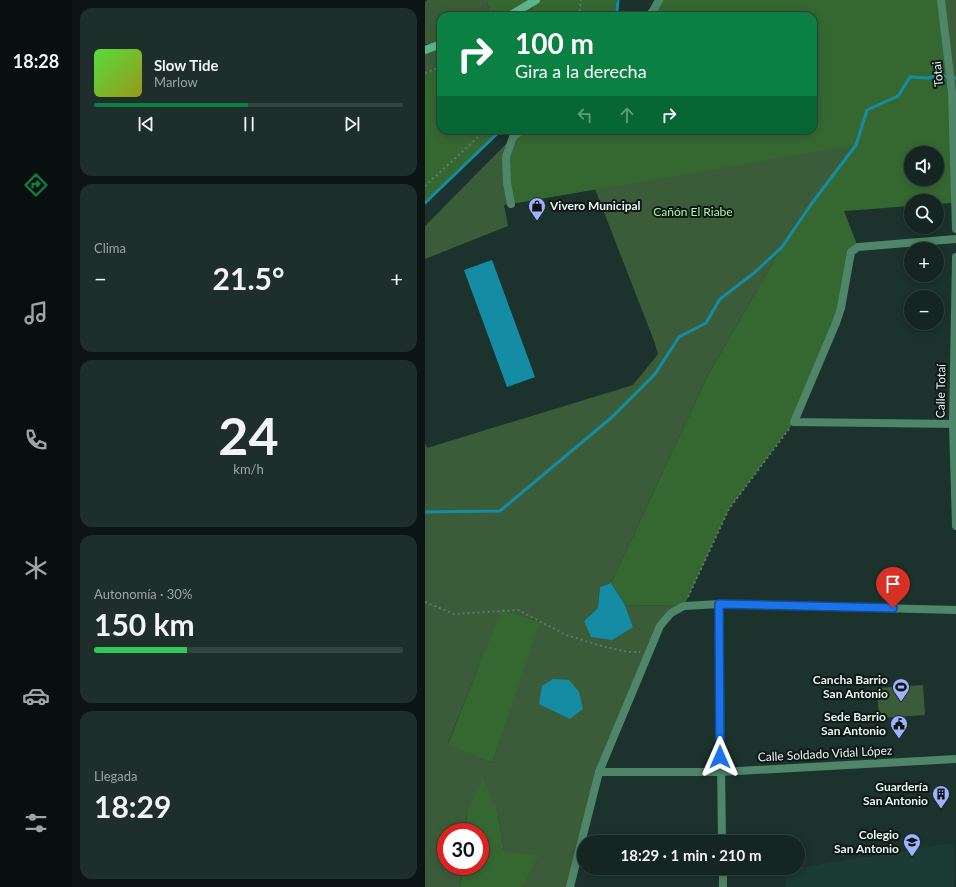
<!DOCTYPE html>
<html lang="es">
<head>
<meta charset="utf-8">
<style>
  body { margin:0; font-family:Lato,sans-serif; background:#1e2e2a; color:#f1f3f6; height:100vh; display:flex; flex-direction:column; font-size:15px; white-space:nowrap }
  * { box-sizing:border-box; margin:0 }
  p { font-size:13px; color:#9da5a5 }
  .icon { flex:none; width:22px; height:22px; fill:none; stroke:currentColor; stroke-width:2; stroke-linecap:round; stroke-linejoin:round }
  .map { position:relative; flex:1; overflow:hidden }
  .drawer { display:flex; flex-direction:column; gap:8px; padding:8px; background:#0c1513; width:353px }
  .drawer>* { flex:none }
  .guide { position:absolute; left:12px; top:12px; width:380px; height:122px; border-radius:12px; box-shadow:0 2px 10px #0003,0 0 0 1px #344340; background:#0b8043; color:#fff; overflow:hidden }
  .controls { position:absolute; left:479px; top:146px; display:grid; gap:8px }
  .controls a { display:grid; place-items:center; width:40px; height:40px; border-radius:50%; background:#152622; box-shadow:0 2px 10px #0003,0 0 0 1px #344340; font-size:20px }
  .speed { position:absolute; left:12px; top:823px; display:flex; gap:8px; font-size:20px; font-weight:700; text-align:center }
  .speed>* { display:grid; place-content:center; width:52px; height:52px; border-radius:50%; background:#152622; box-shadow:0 2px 10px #0003,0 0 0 1px #344340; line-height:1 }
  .speed .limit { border:6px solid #d22; background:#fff; color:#111 }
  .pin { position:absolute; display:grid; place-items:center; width:34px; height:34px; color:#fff; margin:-41px -17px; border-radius:50% 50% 50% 0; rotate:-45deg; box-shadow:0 0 4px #0007 }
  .pin .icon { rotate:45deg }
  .me { position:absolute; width:44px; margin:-22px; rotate:0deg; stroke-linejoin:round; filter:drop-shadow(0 0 3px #0008) }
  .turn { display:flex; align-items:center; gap:14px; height:84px; padding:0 12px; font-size:18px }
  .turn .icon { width:52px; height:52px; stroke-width:2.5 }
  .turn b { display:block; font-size:28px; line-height:34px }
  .lanes { display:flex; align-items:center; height:38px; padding:0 12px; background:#0003; justify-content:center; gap:20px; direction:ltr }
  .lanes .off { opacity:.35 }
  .big { font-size:30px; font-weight:700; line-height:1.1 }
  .drawer .card { flex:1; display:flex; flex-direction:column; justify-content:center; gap:6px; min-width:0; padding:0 14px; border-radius:12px; background:#1e2e2a }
  .drawer .dial { align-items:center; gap:0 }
  .dial b { font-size:52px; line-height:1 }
  .song { display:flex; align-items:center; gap:12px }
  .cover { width:48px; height:48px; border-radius:6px; background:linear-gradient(135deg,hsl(110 70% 55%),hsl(60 70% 35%)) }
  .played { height:4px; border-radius:2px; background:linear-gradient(90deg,#0b8043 50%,#344340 50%) }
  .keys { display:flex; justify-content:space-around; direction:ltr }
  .heat { display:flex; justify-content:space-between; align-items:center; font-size:22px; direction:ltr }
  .charge { height:6px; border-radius:3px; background:linear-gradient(90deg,#34c759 30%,#344340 0) }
  .trip { position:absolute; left:152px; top:835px; width:228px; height:40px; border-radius:20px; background:#152622; box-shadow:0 2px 10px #0003,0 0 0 1px #344340; font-weight:700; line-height:40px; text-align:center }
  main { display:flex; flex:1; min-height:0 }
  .menu { display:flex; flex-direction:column; width:72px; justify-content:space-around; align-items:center; background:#080f0e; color:#9da5a5 }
  .menu .icon { width:28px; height:28px }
  .menu .current { color:#0b8043 }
  .menu b { font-size:18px; color:#f1f3f6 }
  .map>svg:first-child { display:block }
</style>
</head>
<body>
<main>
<nav class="menu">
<b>18:28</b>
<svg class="icon current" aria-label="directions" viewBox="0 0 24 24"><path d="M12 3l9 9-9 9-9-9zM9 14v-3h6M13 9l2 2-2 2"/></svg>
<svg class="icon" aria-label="music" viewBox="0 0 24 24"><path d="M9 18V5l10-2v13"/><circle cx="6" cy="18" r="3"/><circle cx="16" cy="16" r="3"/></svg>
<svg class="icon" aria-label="phone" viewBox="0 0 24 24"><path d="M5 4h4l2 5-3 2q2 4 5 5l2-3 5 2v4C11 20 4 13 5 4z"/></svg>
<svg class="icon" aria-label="climate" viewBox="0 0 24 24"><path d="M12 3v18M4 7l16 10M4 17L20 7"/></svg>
<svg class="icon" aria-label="car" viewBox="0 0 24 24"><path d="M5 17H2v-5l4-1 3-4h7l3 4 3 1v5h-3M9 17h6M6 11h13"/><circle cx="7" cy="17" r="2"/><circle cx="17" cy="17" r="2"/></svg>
<svg class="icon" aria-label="filters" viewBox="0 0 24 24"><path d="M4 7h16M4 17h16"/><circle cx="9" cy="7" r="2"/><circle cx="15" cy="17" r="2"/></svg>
</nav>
<section class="drawer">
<div class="card">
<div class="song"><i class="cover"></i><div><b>Slow Tide</b><p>Marlow</p></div></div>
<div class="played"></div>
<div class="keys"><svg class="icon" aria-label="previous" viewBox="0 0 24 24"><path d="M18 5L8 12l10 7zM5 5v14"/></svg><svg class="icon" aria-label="pause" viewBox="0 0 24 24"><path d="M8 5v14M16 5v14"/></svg><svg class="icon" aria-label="next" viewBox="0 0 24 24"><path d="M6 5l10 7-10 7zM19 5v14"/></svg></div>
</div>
<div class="card"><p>Clima</p>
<div class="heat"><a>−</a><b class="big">21.5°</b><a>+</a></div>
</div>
<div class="card dial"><b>24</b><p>km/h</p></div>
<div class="card"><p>Autonomía · 30%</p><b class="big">150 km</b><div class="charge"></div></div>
<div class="card"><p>Llegada</p><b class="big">18:29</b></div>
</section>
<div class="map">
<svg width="531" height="887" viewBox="0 0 531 887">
  <rect width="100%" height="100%" fill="#1c322d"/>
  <path fill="#1b3b34" d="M528,843L529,887H361V870Z"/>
  <g fill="#3b5c38" fill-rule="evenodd">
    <path d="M2,0H62L65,16H16V67L0,73V50L12,44H0V2Z"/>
    <path d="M314,0H531V174L512,153H486V179L435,190L363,236L282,377L186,583L175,587L173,608L159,621L208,627L200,605L259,606L235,626L174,772L145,887H97L99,883L79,851L73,814L42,812L41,832H21V866H39L35,887H0V443L2,448L208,385L233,354L229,341L170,189L79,205L83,226L0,259V226L88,137L388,130V16ZM76,610L114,621L67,763L23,743Z"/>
    <path d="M109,1L106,16H84Z"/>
    <path d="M498,685L500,715L454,718L452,688Z"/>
  </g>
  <g fill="#356831" fill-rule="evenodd">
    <path d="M62,0H191L192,12L188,16H106L109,2L84,16H65Z"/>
    <path d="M234,0H516L523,52L513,75L527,92L530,203L512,204V201H486V206L419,211L433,247L426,252L416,308L369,422L304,509L259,606L200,605L186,583L282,377L363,236L431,145L86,204L81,157L96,130H388V16H223ZM486,153H512V179H486Z"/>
    <path d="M16,67V130H76L0,203V73Z"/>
    <path d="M76,609L115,622L67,763L23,744Z"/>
    <path d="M58,779L73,814L79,851L113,856L97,887H35L39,866H55V832H41L42,812Z"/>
  </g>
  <g fill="#148da4">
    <path d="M67,260L110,377L82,387L39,270Z"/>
    <path d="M186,583L200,605L208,627L187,640L166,637L159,621L173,608L175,587Z"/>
    <path d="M128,679L144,680L154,692L158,709L145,719L114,704L117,686Z"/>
  </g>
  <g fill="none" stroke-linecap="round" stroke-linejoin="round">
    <g stroke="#148da4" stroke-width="3">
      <path d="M188,16L192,12L193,0"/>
      <path d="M0,203L76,130"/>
      <path d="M0,512L75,511L186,418L230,374L254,337L281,323L295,299L329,273L357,247L387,203L431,145L442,110L473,96L485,77L504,78L513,75L531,78"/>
    </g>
    <g stroke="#637671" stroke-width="2" stroke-dasharray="2 3" stroke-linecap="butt">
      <path d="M154,16L156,0"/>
      <path d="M0,73L16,67"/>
      <path d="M0,186L51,139L59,130"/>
      <path d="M263,597L304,509L364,429"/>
      <path d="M0,602L29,614L93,610L141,635L177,646L203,652H215"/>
    </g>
    <g stroke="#4f8569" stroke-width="8">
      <path d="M516,0L527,92L531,229"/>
      <path d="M223,16L228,11L234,0"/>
      <path d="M86,204L82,183L81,157L88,137L96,130"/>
      <path d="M531,239L433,247L426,252L416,308L411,323L369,422L531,424"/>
      <path d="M531,257L528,424L531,526"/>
      <path d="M294,604L297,842"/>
      <path d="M174,772H295L531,759"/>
      <path d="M298,868V887"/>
      <path d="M145,887L174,772L235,626L246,613L259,606L294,604L531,610"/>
    </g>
    <g stroke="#5cb68a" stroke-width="8">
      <path d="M84,16L111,0"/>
      <path d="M0,50L16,44"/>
    </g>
  </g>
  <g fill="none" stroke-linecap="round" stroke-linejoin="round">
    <g stroke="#114b97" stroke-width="10">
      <path id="route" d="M295,757L294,604L468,608"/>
    </g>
    <use href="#route" stroke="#1a73e8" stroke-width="7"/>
  </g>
  <defs>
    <g id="shop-pin" transform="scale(0.9)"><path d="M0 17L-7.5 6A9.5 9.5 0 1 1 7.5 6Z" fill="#9cb4fd" stroke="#0e1815"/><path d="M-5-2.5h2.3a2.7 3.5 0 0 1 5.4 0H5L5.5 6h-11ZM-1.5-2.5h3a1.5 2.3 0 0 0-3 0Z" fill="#111"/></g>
    <g id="stadium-pin" transform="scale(0.9)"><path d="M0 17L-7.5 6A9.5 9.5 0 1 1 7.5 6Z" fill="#9cb4fd" stroke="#0e1815"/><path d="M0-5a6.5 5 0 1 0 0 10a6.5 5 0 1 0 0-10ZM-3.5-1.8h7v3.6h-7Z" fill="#111"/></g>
    <g id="civic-pin" transform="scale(0.9)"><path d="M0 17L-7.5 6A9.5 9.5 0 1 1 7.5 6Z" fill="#9cb4fd" stroke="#0e1815"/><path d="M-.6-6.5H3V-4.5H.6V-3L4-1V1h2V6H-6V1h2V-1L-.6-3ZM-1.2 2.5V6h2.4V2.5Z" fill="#111"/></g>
    <g id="building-pin" transform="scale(0.9)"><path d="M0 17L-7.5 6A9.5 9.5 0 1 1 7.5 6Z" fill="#9cb4fd" stroke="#0e1815"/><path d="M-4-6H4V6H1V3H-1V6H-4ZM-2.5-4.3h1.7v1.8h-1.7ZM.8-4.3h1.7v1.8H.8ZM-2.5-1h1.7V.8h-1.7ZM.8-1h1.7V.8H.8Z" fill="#111"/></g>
    <g id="school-pin" transform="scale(0.9)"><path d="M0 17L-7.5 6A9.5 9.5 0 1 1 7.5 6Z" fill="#9cb4fd" stroke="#0e1815"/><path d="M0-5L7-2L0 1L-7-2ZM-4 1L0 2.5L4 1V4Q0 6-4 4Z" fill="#111"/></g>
  </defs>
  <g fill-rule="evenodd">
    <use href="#shop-pin" x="112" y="206"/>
    <use href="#stadium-pin" x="476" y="687"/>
    <use href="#civic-pin" x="474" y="724"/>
    <use href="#building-pin" x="516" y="794"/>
    <use href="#school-pin" x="487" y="842"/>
  </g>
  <g text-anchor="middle" stroke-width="4" stroke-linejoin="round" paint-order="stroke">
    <g font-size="12" fill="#e7f4f0" stroke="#0e1815">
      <text transform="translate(513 74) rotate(-96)" y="4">Totai</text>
      <text transform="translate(516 391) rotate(-89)" y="4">Calle Totaí</text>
      <text transform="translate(400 754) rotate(-3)" y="4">Calle Soldado Vidal López</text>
    </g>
    <g font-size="12" font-weight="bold" fill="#e7f4f0" stroke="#0e1815" text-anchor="end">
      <text x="125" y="210" text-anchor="start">Vivero Municipal</text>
      <text x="463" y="684">Cancha Barrio<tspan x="463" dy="14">San Antonio</tspan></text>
      <text x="461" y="721">Sede Barrio<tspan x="461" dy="14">San Antonio</tspan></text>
      <text x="503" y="791">Guardería<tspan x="503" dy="14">San Antonio</tspan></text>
      <text x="474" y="839">Colegio<tspan x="474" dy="14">San Antonio</tspan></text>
    </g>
    <g font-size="12" fill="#a9f4a3" stroke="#0e1815">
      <text x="268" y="216">Cañón El Riabe</text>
    </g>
  </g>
</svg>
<div class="controls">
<a><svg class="icon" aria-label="sound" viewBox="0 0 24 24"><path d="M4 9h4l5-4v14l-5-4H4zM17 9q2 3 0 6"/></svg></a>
<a><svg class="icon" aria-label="search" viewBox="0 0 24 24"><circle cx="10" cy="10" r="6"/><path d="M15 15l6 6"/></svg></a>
<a>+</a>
<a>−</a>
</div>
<div class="speed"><div class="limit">30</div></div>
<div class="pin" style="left:468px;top:608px;background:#d93025"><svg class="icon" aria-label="arrive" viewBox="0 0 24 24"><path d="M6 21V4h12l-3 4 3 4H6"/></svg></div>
<svg class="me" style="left:295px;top:757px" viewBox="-20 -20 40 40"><path d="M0-17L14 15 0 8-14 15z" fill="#1a73e8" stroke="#fff" stroke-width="4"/></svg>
<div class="trip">18:29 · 1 min · 210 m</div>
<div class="guide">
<div class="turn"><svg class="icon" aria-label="right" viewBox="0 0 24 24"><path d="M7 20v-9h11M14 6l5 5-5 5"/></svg><div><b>100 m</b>Gira a la derecha</div></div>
<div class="lanes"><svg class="icon off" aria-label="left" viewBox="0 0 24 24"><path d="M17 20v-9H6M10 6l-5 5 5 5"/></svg><svg class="icon off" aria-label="ahead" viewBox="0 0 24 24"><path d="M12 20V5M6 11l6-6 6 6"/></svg><svg class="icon" aria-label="right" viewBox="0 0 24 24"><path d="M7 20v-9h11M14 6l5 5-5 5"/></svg></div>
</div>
</div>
</main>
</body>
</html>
